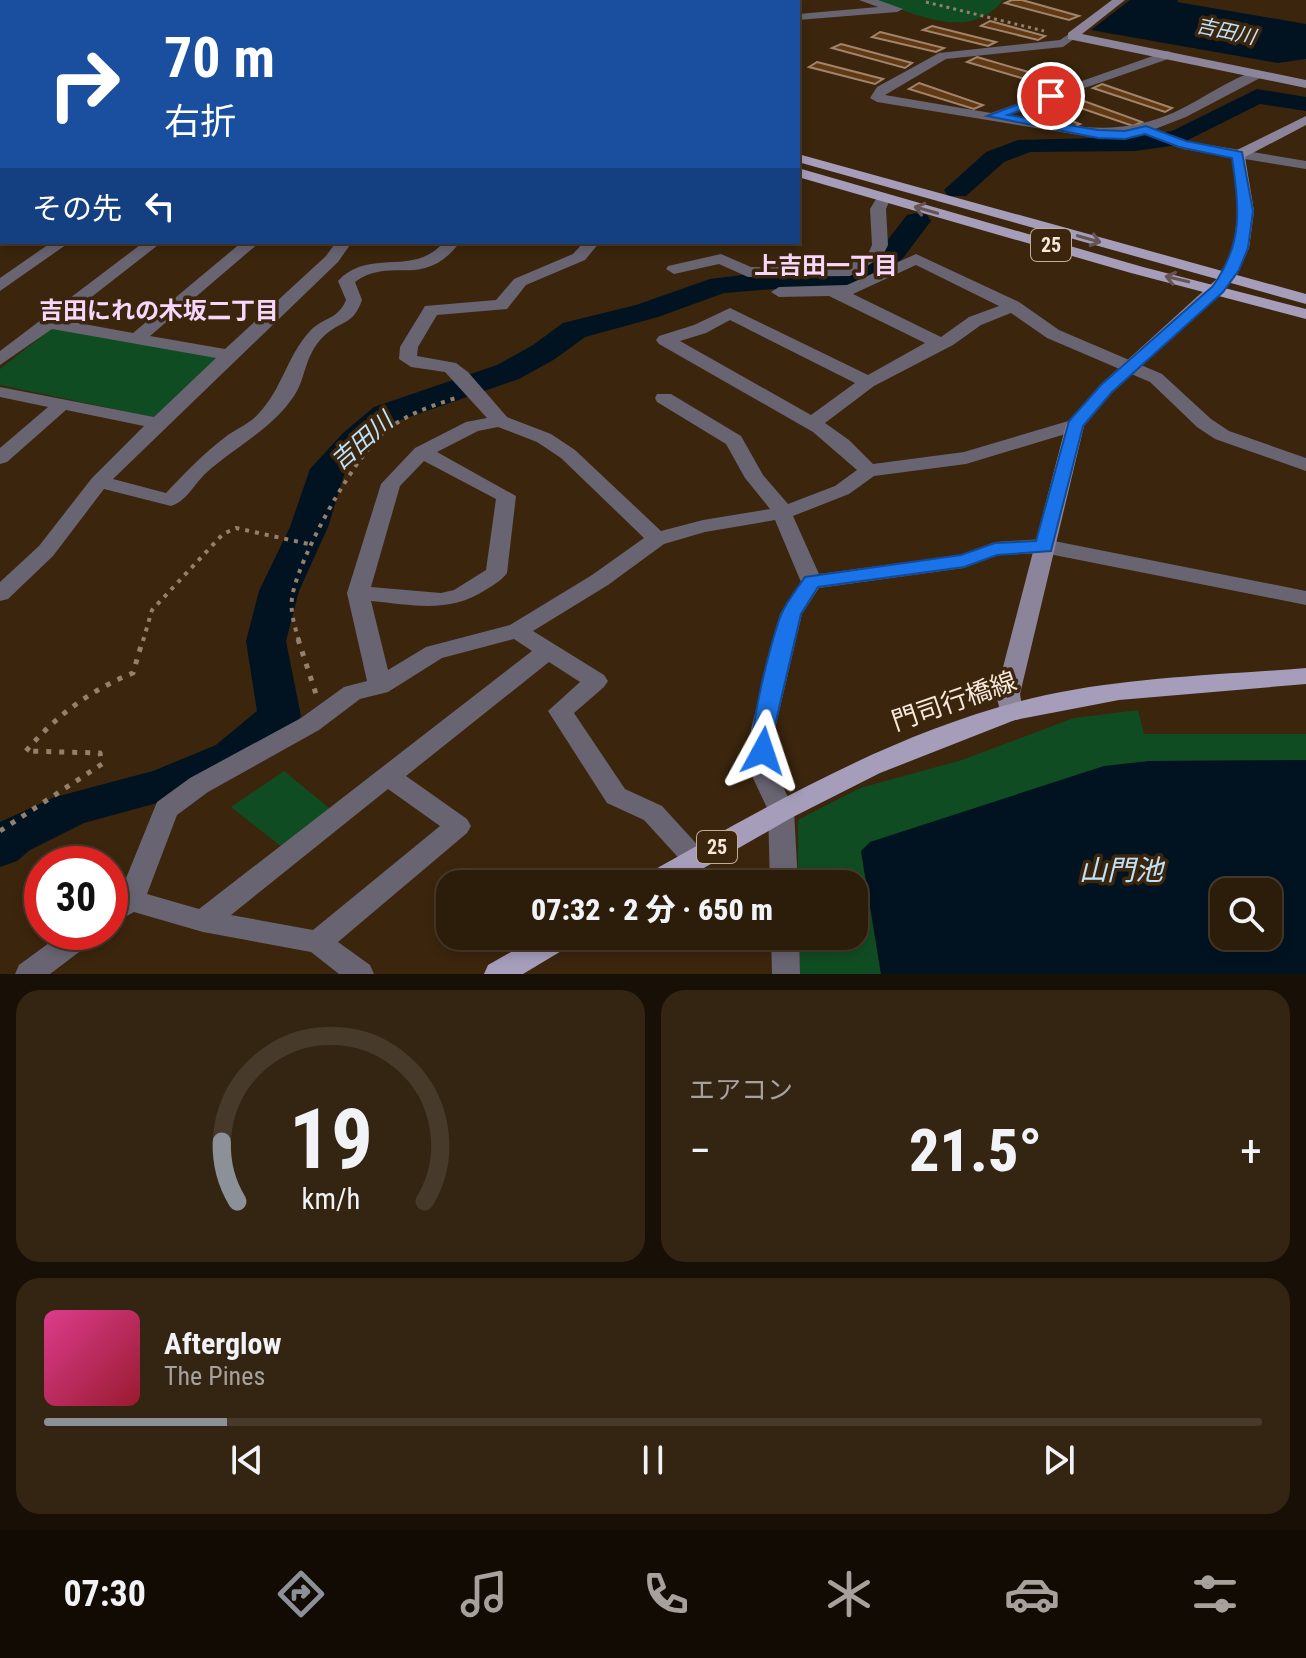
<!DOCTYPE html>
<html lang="ja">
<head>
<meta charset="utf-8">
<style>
  body { margin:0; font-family:"Roboto Condensed","Noto Sans JP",sans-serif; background:#342513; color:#f1f3f6; height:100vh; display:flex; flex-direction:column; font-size:30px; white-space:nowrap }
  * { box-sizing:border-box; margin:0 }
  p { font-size:26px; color:#a6a19c }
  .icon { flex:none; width:44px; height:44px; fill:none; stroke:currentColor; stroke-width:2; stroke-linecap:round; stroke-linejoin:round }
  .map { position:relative; height:974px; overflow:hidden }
  .side { display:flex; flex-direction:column; gap:16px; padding:16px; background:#180f06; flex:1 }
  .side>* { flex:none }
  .top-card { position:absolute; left:0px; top:0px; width:800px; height:244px; box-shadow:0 4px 12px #0003,0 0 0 2px #483a2b; background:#1a4fa0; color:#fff; overflow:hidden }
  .controls { position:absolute; left:1210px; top:878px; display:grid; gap:16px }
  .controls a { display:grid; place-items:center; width:72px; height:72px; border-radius:16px; background:#2c1c0a; box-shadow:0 4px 12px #0003,0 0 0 2px #483a2b; font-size:40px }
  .speed { position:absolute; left:24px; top:846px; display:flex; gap:16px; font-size:40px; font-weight:700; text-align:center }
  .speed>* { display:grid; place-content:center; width:104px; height:104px; border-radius:50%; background:#2c1c0a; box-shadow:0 4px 12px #0003,0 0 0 2px #483a2b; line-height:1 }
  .speed .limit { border:12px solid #d22; background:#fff; color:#111 }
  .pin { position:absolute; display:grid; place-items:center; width:68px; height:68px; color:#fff; margin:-34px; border:4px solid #fff; border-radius:50%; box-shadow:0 2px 8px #0007 }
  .me { position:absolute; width:88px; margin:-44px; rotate:5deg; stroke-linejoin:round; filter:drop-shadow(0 0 6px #0008) }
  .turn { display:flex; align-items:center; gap:28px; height:168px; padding:0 32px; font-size:36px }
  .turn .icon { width:104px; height:104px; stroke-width:2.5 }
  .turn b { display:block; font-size:56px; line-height:68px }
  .then { display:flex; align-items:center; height:76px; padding:0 32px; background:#0003; gap:16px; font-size:30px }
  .big { font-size:60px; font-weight:800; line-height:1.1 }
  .side .widget { flex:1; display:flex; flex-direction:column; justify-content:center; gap:12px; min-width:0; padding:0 28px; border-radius:24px; background:#342513 }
  .side .dial { align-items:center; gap:0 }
  .dial svg { height:208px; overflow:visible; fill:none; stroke:#483a2b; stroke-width:7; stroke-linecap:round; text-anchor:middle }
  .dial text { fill:#f1f3f6; stroke:none }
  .song { display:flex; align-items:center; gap:24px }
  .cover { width:96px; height:96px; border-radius:12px; background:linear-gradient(135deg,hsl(330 70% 55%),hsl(350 70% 35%)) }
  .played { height:8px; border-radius:4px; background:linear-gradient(90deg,#8c9099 15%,#483a2b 15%) }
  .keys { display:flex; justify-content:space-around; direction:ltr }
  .heat { display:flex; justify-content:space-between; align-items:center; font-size:44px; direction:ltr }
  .side .tiles { flex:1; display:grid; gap:16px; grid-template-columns:1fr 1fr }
  .widget:last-child { grid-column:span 2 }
  .trip { position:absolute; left:436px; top:870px; width:432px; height:80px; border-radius:24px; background:#2c1c0a; box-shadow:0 4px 12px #0003,0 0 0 2px #483a2b; font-weight:800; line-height:80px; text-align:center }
  .tab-bar { display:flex; height:128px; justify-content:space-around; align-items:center; background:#120b04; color:#a6a19c }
  .tab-bar .icon { width:56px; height:56px }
  .tab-bar .on { color:#8c9099 }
  .tab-bar b { font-size:36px; color:#f1f3f6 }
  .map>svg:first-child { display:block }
</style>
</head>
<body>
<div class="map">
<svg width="1306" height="974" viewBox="0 0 1306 974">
  <rect width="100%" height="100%" fill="#3b250d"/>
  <g fill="#104c21">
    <path d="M873,0H1003C970,43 915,13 873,0Z"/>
    <path d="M54,327L219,358L157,418L0,385V369Z"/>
    <path d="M1138,710L1144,734H1306V760L1149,761L861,851L881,974H800L799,936H854V884H798V820L860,788L962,760L1074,718Z"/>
    <path d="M284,771L334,812L283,848L231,807Z"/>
  </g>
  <g fill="#011320" fill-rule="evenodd">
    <path d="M1130,0H1178L1177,2L1306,24V59L1278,63L1091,30Z"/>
    <path d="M1306,760V974H881L861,851L870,842L1104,766L1149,761ZM1224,892H1268V936H1224Z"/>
  </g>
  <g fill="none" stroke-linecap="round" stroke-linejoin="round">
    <g fill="#011320" fill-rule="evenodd">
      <path d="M1257,89L1306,97V111L1260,104L1178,145L1135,151L1030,152L1004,162L966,196H948L944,190L986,152L1018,140L1135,137L1172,131Z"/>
      <path d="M917,213L927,215L931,221L903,258L873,281L839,290L774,289L724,293L658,317L585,337L555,359L519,379L398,421L345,472L328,527L299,591L286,641L301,716L294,727L248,769L179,797L84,823L30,850L17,861L0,867V822L55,797L153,771L216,745L257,711L246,641L259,591L290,527L310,469L343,433L374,407L497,365L533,345L563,323L636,305L710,279L774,271L839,272L853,269L883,246L907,215Z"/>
    </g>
  </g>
  <g fill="#613913" stroke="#a2846d" stroke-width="2">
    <path d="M1012,0H1022L1079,16L1069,20L1005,3Z"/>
    <path d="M990,21L1045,36L1038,40L981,26Z"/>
    <path d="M932,26L996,42L988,46L923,30Z"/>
    <path d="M880,32L944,48L936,52L872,37Z"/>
    <path d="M841,44L912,63L905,68L832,48Z"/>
    <path d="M977,57L1059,81L1049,86L967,62Z"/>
    <path d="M817,62L883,79L875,84L809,67Z"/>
    <path d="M919,83L983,105L974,109L909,89Z"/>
    <path d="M1102,84L1172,108L1165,112L1093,88Z"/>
    <path d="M1070,96L1142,122L1133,126L1060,101Z"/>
    <path d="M1036,108L1080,124L1071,128L1025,112Z"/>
  </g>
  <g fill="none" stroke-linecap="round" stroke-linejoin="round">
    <path stroke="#93806d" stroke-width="3" stroke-dasharray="3 4" stroke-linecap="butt" d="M926,2L1044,31"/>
    <g stroke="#93806d" stroke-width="4" stroke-dasharray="4 6" stroke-linecap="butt">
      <path d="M143,641L152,610L223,534L236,528L313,545"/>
      <path d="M299,641C295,627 290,612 292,598C297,560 354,457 384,432C405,415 430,406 456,398"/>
    </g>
    <g stroke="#93806d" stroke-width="5" stroke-dasharray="5 8" stroke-linecap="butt">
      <path d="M298,639L317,697"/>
      <path d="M26,751C56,716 90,690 133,673L143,639"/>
      <path d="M0,831L102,764L100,753L27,751"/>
    </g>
    <g fill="#686472" fill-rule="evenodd">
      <path d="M472,0H486L470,2Z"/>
      <path d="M649,0H666L668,2H651Z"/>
      <path d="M699,0H715L697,2Z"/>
      <path d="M767,0H784L786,2H769Z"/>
      <path d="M859,0H878L903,9L897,12L798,20V14L878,7Z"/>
      <rect x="0" y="16" width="2" height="6"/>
      <path d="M1072,32L1078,36L1063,47L946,59L885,95L991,113L1167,51L1171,52V58L1007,115C1069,125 1115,139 1175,112C1203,99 1229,79 1258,70L1264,74L1262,77L1186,117L1155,129L1186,141L1306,161V169L1183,149L1141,133L1098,138L877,102L870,98L877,87L939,53L1060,40Z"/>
      <rect x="0" y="59" width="2" height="8"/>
      <path d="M0,93L2,94V102L0,101Z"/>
      <path d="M0,112H2L0,121Z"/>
      <path d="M884,193L891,197L886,209L888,245L882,257L850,276L748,277L719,264L674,274L666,269L668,266L721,254L751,267L841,268L868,254L872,245L870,209L879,194Z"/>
      <path d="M52,242H70L0,291V278Z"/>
      <path d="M144,242H162L62,320L133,333L242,242H260L150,336L225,349L326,256L336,242H352L338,262L113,479L166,493C185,473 203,454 224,438C235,429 250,424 259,413C282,389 287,356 310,331C323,317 338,320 346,300L338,281C369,247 413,278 444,242H460C424,291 391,255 355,282L362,300C353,326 341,320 324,336C304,355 306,379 294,396C272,429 235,447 206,473C195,483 186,502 171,506L104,489L53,556L8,599L0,601V582L39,546L92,478L144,426L66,410L7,462L0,464V448L48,407L0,397V387L154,417L216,358L52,329L0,365V351Z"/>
      <path d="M584,242H600L585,260L526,285L507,309L437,315L418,347L417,356L456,363L468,372L507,417L551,434L575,450L661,531L703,520L770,509L745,478L726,444L657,402L655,398L657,394H671L741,436L763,475L788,504L835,486L857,470L813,432L659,344L656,340L659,336L694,325L730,308L868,375L925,343L829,296L779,297L771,292L779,287L847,285L916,254L1019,302L1059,330L1162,374L1211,419L1229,431L1306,458V471L1215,439L1197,427L1150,382L1047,338L1011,313L981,325L953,345L874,386L825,423L849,440L873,464L964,452L1075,419L1084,425L1082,429L966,464L874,476L849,494L793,516L819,574L960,555L995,542L1044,539L1306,591V605L1044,553L998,555L964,568L819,588L802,614L775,729L777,774L794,810L798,884H770L768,810L751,774V729L780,614L801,582L775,520L705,532L664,544L608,585L533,631L604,675L608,681L604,687L574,713L625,789L662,806L704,852L708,859L704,866L695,869L686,866L644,820L607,803L548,711L580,682L549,662L406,776L467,819L471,826L467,833L338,942L370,965L374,974H339L311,952L203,932L134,912L110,925V900L120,893L157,802L190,778L301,718L344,687L367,681L347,593L381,484L415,448L466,422L487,418L445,372L411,367L399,359L400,347L425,306L496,300L514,279L573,254ZM916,265L999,306L969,317L941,337L853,294ZM730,320L855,383L811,415L680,341L706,333ZM498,427L537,442L561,458L644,538L592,575L510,625L426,647L388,670L371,601C415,605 449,614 487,589C495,584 502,580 507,573L516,496L437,452L478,431ZM424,461L496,499L486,570L454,590L441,593L371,587L400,486ZM514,639L532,651L199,909L147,894L177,815L208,792L319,730L360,699L388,692L442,658ZM388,789L440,826L313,930L231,915Z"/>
      <path d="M64,932H99L95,940L50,974H15L19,965Z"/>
      <path d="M771,936H799L800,974H772Z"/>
    </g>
    <g fill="#8b849a" fill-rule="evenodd">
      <path d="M1112,0H1125L1082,34L1306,80V88L1068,39V33Z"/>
      <path d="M1306,116V125L1245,157L1254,211L1249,248L1236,277L1112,393L1084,426L1020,694L1023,713L1020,719L1011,721L1002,719L996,694L1066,425L1100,385L1221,275L1233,248L1238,211L1233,152Z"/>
      <path d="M2,231L3,242L0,243V232Z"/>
    </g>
    <g fill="#a59dba" fill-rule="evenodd">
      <path d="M191,0H208L210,2H193Z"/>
      <path d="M234,0H251L253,2H236Z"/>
      <path d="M798,154L1306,294V304L798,162Z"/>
      <path d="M798,168L1143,267L1306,309V319L1131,273L798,177Z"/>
      <path d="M1306,668V684L1119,700L1015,720L880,773L791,818L676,884H639L643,876C771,804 902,727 1046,695C1131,677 1220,675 1306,668Z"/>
      <path d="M539,936H577L573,944L523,974H484L488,965Z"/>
    </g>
  </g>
  <defs><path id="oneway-shaft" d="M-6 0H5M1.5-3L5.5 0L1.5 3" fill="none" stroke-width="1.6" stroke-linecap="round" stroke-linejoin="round" transform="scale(2)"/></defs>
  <g stroke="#655552">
    <use href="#oneway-shaft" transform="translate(926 210) rotate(-164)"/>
    <use href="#oneway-shaft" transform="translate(1089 239) rotate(16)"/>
    <use href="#oneway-shaft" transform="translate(1177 279) rotate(-167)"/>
  </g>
  <path fill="#1a73e8" stroke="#114b97" stroke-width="2" d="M1051,92L1057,96L1055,98L1008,115L1098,130L1125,131L1146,126L1186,141L1242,152L1253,211L1248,248L1239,270L1223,292L1112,392L1083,426L1051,551L997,555L964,567L818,587L801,614L774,729V751L771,757H755C745,740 772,637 781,615C786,602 797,589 805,577L961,555L995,543L1036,541L1069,421L1101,385L1213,286C1244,242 1239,208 1232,158L1179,147L1145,134L1125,139L1098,138L987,116Z"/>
  <g text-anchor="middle" stroke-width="7" stroke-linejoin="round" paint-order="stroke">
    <g font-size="20" font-style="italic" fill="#bee2fa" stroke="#3b250d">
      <text transform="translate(1226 31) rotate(12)" y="7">吉田川</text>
    </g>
    <g fill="#3b250d" stroke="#bfae9c" stroke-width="2">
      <rect x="1031" y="229" width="40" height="32" rx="6"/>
      <rect x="697" y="831" width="40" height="32" rx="6"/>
    </g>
    <g font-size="20" font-weight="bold" fill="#f7e8da">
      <text x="1051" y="252">25</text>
      <text x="717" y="854">25</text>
    </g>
    <g font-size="24" font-weight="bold" fill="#f7d7fb" stroke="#3b250d">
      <text x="826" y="274">上吉田一丁目</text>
      <text x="159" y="319">吉田にれの木坂二丁目</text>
    </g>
    <g font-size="24" font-style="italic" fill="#bee2fa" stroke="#3b250d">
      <text transform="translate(362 441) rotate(-41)" y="8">吉田川</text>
    </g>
    <g font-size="26" fill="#f7e8da" stroke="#3b250d">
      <text transform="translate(954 701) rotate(-19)" y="9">門司行橋線</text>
    </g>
    <g font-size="28" font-style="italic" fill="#bee2fa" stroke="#3b250d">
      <text x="1121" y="880">山門池</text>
    </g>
  </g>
</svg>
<div class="controls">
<a><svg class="icon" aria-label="search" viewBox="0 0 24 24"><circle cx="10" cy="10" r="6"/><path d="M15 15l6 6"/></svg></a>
</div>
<div class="speed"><div class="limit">30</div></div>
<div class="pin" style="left:1051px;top:96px;background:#d93025"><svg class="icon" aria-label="arrive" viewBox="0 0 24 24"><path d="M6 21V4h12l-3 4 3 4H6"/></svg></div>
<svg class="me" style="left:763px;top:751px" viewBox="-20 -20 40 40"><path d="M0-17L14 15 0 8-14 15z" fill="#1a73e8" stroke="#fff" stroke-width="4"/></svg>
<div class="trip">07:32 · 2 分 · 650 m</div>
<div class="top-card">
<div class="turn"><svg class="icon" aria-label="right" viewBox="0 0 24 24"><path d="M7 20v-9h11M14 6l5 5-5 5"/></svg><div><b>70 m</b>右折</div></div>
<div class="then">その先<svg class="icon" aria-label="left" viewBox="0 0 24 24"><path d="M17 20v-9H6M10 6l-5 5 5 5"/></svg></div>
</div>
</div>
<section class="side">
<div class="tiles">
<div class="widget dial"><svg viewBox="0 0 100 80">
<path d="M14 69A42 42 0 1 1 86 69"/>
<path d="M14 69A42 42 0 0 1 8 46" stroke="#8c9099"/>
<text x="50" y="56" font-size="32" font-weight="700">19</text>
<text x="50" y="72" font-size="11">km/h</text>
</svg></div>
<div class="widget"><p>エアコン</p>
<div class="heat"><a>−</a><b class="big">21.5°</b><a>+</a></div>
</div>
<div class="widget">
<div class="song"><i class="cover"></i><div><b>Afterglow</b><p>The Pines</p></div></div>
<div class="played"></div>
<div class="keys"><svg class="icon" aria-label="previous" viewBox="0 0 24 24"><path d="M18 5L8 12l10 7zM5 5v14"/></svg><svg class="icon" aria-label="pause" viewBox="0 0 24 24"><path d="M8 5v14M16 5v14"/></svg><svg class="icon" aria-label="next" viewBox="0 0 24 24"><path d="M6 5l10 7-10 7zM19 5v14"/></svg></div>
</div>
</div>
</section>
<nav class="tab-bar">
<b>07:30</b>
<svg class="icon on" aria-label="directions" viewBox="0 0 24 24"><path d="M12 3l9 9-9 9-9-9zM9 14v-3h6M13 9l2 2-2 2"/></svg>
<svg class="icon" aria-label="music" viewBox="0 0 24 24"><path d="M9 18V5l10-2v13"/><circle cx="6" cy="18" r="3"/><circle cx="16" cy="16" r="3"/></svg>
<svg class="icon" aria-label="phone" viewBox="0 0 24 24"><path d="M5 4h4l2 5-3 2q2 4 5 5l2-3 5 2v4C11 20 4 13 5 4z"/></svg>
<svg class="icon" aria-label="climate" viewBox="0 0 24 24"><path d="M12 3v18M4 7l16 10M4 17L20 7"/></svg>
<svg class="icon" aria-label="car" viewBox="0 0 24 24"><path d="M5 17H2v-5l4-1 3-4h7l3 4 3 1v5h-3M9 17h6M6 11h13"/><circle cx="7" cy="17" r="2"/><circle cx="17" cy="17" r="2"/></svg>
<svg class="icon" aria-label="filters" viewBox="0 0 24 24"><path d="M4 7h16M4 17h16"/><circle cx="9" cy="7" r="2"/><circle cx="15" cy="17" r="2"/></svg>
</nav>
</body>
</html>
